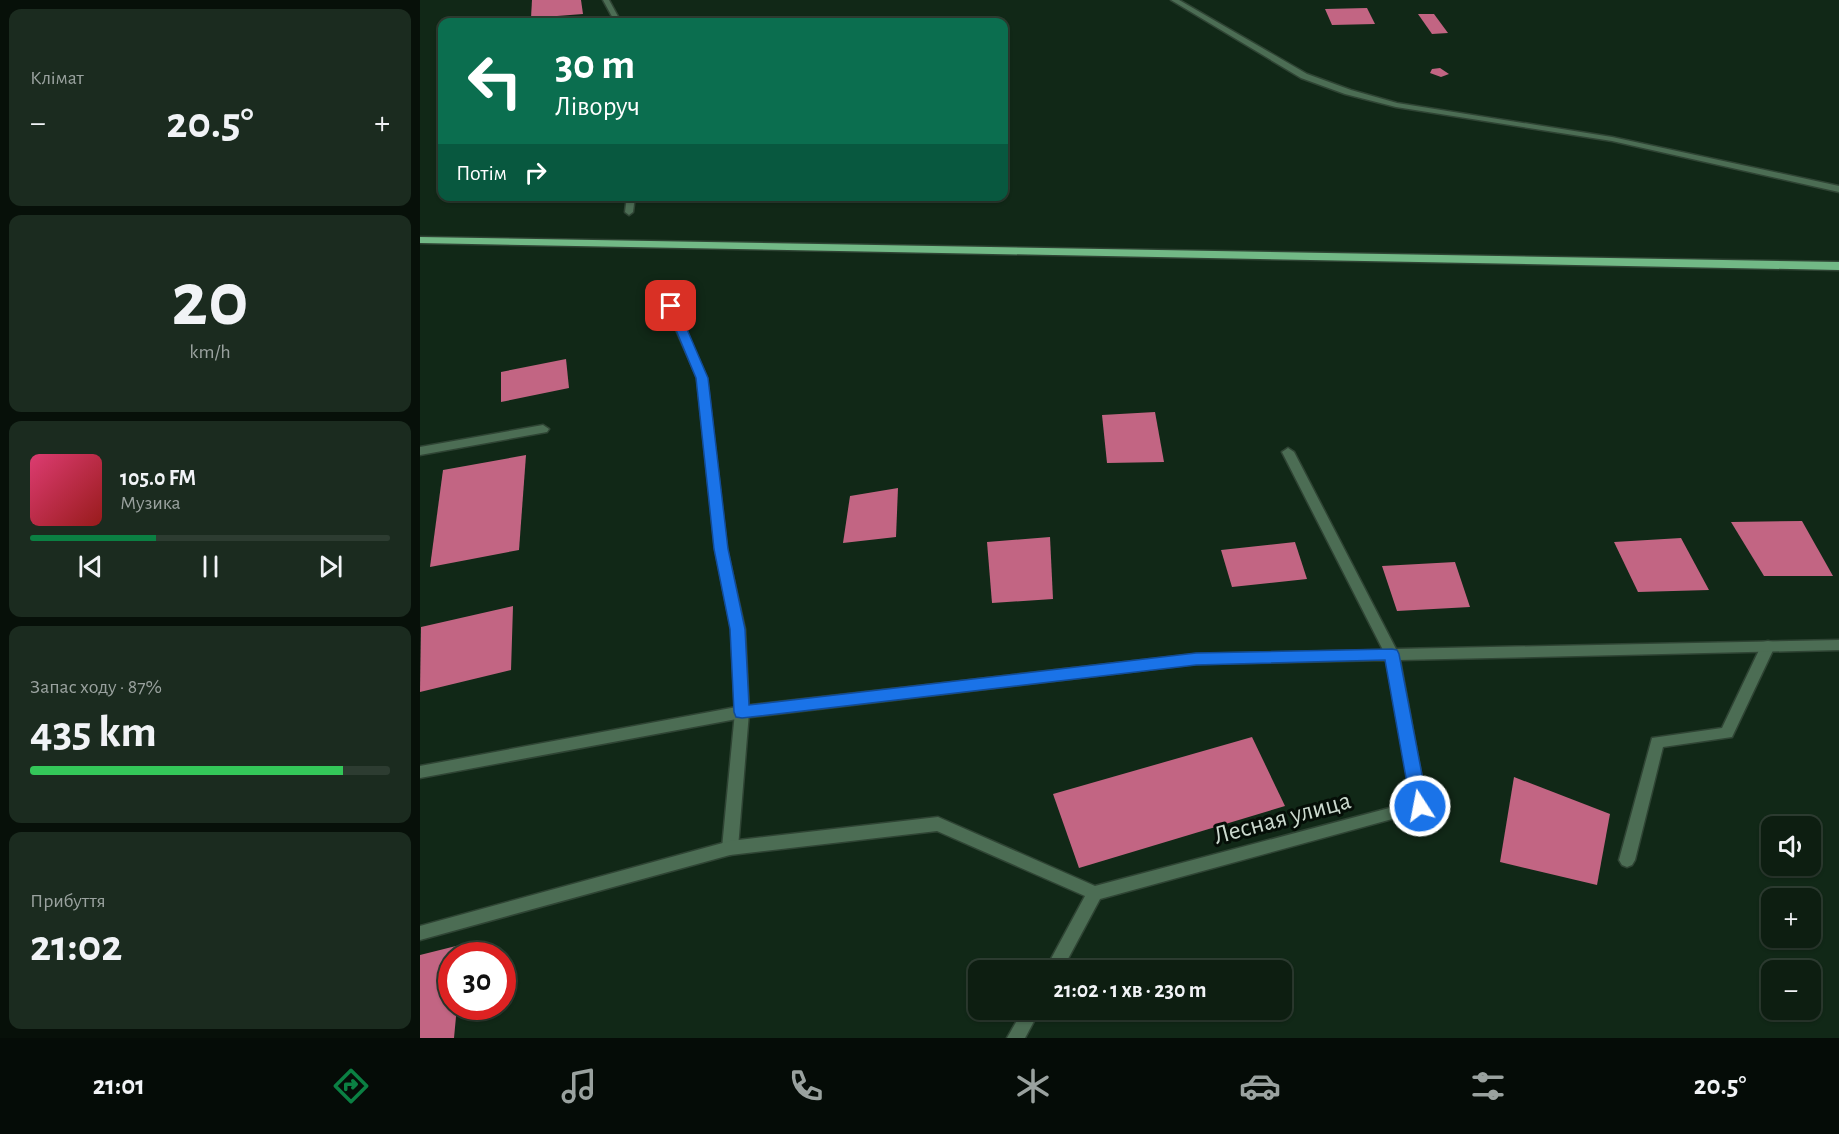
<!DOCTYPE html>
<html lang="uk">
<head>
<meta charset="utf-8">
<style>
  body { margin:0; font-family:"Alegreya Sans",sans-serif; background:#1b2b1f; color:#f1f3f6; height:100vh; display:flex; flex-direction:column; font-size:22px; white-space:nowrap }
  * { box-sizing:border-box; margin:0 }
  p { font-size:20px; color:#9aa29f }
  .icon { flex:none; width:33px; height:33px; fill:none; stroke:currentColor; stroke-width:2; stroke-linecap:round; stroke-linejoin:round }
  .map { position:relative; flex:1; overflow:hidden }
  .sheet { display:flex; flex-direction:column; gap:9px; padding:9px; background:#071009; width:420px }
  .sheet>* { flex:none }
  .hud { position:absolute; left:18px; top:18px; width:570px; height:183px; border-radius:12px; box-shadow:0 2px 4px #0004,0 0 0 2px #2d3c31; background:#0b6e4f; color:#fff; overflow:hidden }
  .buttons { position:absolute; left:1341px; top:816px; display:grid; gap:12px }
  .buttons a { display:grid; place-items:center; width:60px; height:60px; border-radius:12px; background:#0d1e11; box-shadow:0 2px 4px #0004,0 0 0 2px #2d3c31; font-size:30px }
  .speed { position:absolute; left:18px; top:942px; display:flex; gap:12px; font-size:30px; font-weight:700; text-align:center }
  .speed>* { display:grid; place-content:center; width:78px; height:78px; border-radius:50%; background:#0d1e11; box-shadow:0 2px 4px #0004,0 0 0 2px #2d3c31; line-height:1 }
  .speed .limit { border:9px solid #d22; background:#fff; color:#111 }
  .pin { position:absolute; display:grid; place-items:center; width:51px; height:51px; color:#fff; margin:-26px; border-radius:12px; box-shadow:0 3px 9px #0006 }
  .me { position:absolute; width:66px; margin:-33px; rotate:349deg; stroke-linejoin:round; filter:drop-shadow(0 0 4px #0008) }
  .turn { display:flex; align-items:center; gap:21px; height:126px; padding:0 18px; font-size:27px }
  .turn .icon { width:78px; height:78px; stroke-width:2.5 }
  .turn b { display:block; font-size:42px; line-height:51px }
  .then { display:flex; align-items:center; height:57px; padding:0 18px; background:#0003; gap:12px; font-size:22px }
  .big { font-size:45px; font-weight:700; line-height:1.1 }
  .sheet .card { flex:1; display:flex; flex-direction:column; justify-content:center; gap:9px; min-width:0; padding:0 21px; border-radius:12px; background:#1b2b1f }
  .sheet .dial { align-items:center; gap:0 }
  .dial b { font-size:78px; line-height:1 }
  .song { display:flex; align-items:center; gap:18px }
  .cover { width:72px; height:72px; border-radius:9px; background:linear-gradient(135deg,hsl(340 70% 55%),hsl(0 70% 35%)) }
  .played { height:6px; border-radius:3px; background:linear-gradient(90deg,#0b8043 35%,#2d3c31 35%) }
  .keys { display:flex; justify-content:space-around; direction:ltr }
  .heat { display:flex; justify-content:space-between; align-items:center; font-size:33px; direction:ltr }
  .charge { height:9px; border-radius:4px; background:linear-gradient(90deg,#34c759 87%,#2d3c31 0) }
  .trip { position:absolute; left:548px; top:960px; width:324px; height:60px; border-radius:12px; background:#0d1e11; box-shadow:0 2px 4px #0004,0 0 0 2px #2d3c31; font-weight:700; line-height:60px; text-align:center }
  .tabs { display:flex; height:96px; justify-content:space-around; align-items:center; background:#050c07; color:#9aa29f }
  .tabs .icon { width:42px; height:42px }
  .tabs .on { color:#0b8043 }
  .tabs b { font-size:27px; color:#f1f3f6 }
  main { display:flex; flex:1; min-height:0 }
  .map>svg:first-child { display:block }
</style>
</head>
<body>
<main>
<section class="sheet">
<div class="card"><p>Клімат</p>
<div class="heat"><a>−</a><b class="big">20.5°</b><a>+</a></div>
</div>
<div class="card dial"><b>20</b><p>km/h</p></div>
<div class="card">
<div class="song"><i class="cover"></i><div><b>105.0 FM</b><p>Музика</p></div></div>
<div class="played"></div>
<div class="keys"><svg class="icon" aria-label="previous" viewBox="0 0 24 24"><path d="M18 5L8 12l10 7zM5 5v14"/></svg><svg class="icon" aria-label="pause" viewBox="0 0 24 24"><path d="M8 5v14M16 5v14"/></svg><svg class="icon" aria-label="next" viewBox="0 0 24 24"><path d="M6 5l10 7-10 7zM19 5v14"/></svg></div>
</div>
<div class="card"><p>Запас ходу · 87%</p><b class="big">435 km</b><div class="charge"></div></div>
<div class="card"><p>Прибуття</p><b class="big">21:02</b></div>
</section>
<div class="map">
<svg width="1419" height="1038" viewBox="0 0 1419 1038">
  <rect width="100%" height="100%" fill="#112817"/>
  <g fill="#c26583">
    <path d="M112,0H161L163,14L111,18Z"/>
    <path d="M947,8L955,24L912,25L905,9Z"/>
    <path d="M998,14H1014L1028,33L1012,34Z"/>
    <path d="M1020,68L1029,74L1021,77L1010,73L1012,69Z"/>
    <path d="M146,359L149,388L81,402V372Z"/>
    <path d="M735,412L744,462L687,463L682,415Z"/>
    <path d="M106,455L99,550L10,567L23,470Z"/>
    <path d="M478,488L476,537L423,543L430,496Z"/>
    <path d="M1382,521L1413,576H1344L1311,522Z"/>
    <path d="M630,537L633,599L572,603L567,542Z"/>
    <path d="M1261,538L1289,590L1218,592L1194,542Z"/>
    <path d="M875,542L887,579L812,587L801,550Z"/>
    <path d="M1035,562L1050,607L977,611L962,566Z"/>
    <path d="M93,606L91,670L0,692L1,627Z"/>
    <path d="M832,737L865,806L659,868L633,794Z"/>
    <path d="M1094,777L1190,814L1177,885L1080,862Z"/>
    <path d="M44,944L43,956H32V1006H37L34,1038H0V955Z"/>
  </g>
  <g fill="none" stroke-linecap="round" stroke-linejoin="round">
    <g stroke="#2f4434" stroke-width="3">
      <g id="service">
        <path d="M183,0H189L201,22H195Z"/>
        <path d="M207,196H215L213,212L209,215L205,212Z"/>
        <path d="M244,288L249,291L287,378L307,549L325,629L329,712L318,848L315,853L310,855L305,853L302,848L315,712L311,629L295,549L277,378L239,291Z"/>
        <path d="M1348,641L1353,642L1355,646L1312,737L1243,747L1215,860L1212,865L1207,867L1202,865L1199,860L1232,738L1302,728L1341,646L1343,642Z"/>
      </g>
    </g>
    <g stroke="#2f4434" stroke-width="3">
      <g id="minor">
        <path d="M123,425L129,429L127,432L0,455V447Z"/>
        <path d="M868,448L874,452L976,649L1419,640V650L980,660L1007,806L1005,810L680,899L642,970H625L665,896L517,831L310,855L0,940V926L310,841L518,817L675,886L992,802L966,660L776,664L322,718L0,778V766L322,706L776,654L963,650L862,452Z"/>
        <path d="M603,1010H620L605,1038H587Z"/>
      </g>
    </g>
    <g stroke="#2f4434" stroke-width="3">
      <path id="tertiary" d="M751,0H759L887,74L931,90L977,103L1192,137L1419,186V192L1192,141L976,107L925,94L881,78Z"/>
    </g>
    <g stroke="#2f4434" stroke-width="3">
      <path id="primary" d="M0,237L1419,262V270L0,243Z"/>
    </g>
    <use href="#service" fill="#4c6d54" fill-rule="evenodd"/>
    <use href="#minor" fill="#4c6d54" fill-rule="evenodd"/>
    <use href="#tertiary" fill="#4c6d54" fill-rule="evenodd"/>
    <use href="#primary" fill="#72b986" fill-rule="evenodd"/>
  </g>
  <path fill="#1a73e8" stroke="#114b97" stroke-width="1.5" d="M251,303L257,306L288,378L308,549L325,629L329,705L776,653L972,649L977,650L979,654L1008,806L1006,811L1000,813L994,811L991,806L965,660L776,665L322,718L316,717L314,712L310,629L294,549L276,378L246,306Z"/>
  <g text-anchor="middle" stroke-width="6" stroke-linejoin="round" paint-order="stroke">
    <g font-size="26" fill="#cbd9ce" stroke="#050e07">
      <text transform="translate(862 817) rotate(-15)" y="9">Лесная улица</text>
    </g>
  </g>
</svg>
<div class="buttons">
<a><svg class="icon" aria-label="sound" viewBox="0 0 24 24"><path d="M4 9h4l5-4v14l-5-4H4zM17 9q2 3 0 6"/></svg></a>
<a>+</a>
<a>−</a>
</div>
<div class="speed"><div class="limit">30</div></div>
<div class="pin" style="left:251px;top:306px;background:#d93025"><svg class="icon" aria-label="arrive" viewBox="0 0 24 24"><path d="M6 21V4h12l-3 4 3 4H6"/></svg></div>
<svg class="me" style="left:1000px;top:806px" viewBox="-20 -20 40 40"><circle r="17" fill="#1a73e8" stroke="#fff" stroke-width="3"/><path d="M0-11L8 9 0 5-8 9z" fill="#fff"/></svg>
<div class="trip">21:02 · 1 хв · 230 m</div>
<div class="hud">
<div class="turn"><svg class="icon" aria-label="left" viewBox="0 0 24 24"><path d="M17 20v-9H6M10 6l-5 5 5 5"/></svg><div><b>30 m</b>Ліворуч</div></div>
<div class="then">Потім<svg class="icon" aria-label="right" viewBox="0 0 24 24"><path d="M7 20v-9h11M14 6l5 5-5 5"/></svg></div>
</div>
</div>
</main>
<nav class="tabs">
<b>21:01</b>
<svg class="icon on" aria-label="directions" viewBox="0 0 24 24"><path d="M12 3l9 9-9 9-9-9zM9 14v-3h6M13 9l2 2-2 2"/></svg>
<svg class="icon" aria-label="music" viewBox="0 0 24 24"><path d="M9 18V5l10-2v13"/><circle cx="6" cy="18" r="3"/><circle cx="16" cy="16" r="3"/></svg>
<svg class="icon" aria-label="phone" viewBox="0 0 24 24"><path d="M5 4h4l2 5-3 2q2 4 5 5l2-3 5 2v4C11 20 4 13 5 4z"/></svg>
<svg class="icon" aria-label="climate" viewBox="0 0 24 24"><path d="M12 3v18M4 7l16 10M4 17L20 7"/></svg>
<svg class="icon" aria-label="car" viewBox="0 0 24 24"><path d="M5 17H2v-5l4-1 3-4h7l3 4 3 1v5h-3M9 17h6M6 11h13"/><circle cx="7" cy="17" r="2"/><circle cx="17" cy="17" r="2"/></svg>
<svg class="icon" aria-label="filters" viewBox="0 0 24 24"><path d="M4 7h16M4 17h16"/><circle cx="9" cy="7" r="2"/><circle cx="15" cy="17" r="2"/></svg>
<b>20.5°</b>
</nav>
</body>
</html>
